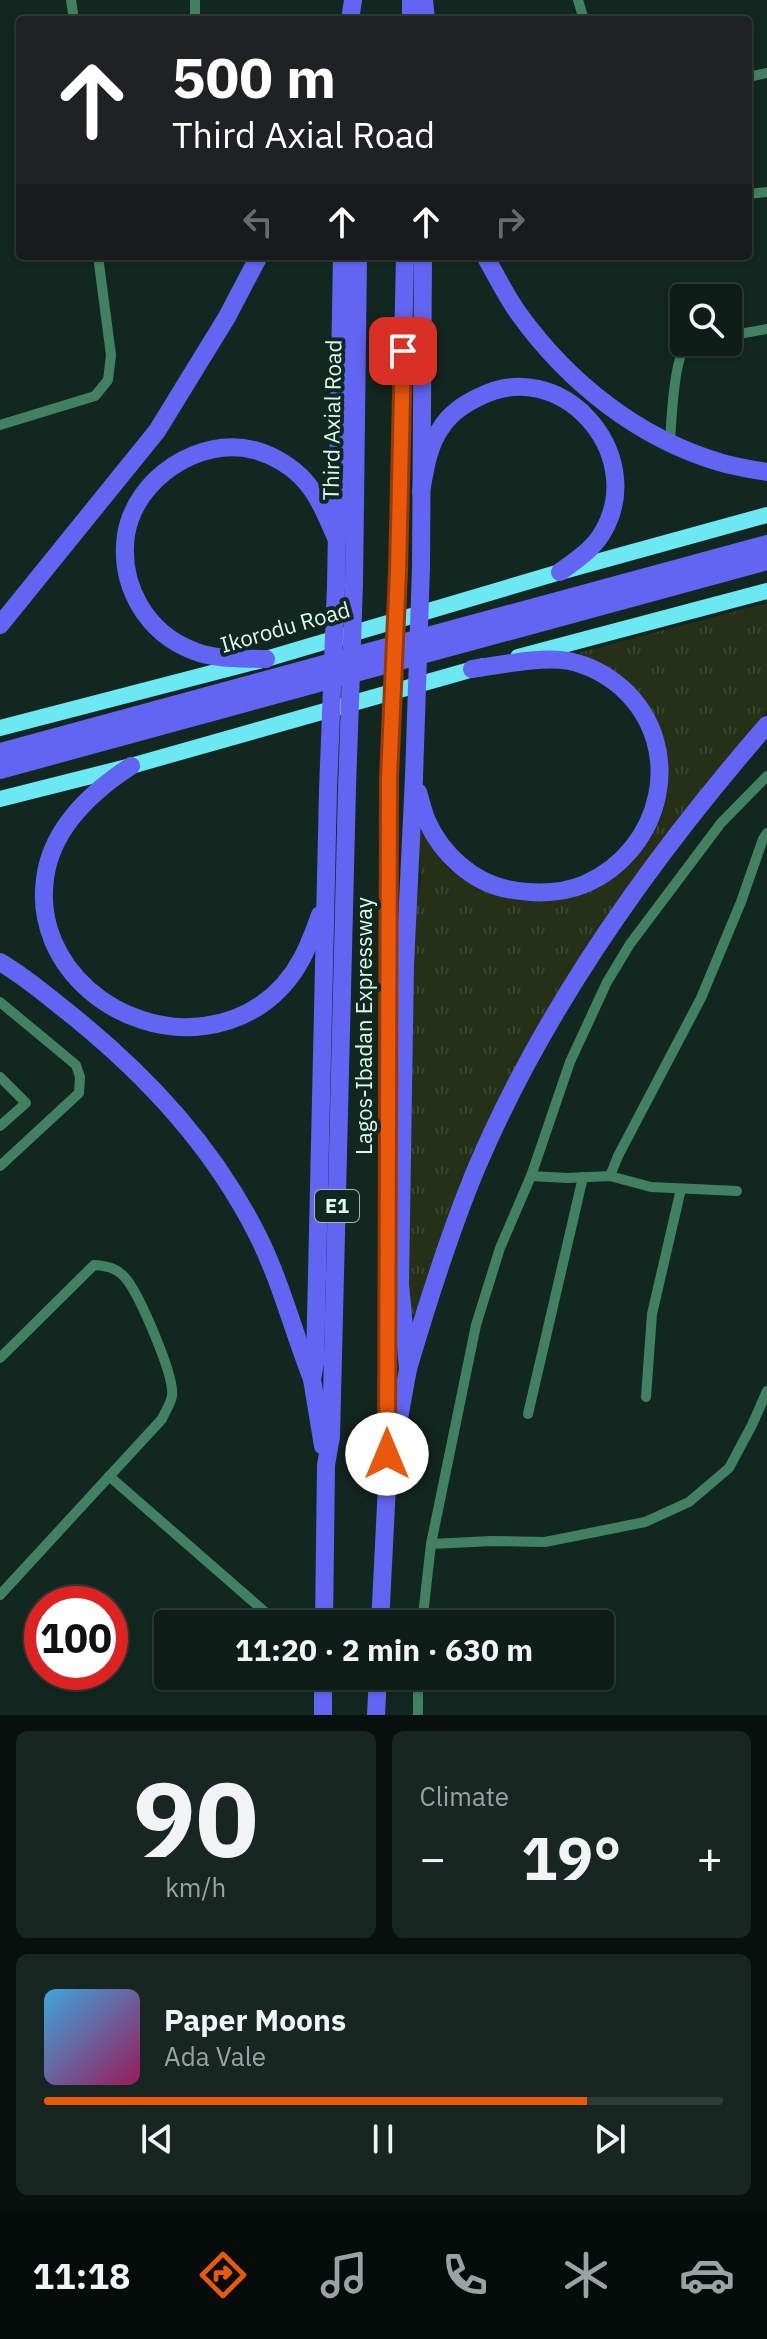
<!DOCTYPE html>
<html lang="en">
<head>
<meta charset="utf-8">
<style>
  body { margin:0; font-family:"IBM Plex Sans",sans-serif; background:#172620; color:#f1f3f6; height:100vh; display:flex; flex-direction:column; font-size:30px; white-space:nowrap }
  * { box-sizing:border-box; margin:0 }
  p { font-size:26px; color:#9ba2a1 }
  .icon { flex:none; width:44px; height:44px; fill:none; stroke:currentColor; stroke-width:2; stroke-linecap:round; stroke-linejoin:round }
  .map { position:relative; height:1715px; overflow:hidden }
  .details { display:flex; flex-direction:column; gap:16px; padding:16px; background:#08100d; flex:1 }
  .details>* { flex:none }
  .banner { position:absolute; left:16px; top:16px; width:736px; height:244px; border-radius:8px; box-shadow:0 2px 6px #0004,0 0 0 2px #2e3b36; background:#202124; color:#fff; overflow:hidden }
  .tools { position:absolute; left:670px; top:284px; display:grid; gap:16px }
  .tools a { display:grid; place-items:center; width:72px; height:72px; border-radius:8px; background:#0e1d17; box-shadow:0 2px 6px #0004,0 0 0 2px #2e3b36; font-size:40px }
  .speed { position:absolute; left:24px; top:1586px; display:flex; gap:16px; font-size:40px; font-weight:700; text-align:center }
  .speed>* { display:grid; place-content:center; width:104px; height:104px; border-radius:50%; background:#0e1d17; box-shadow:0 2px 6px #0004,0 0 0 2px #2e3b36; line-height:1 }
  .speed .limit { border:12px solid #d22; background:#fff; color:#111 }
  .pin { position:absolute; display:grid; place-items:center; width:68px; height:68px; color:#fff; margin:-34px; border-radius:16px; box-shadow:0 4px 12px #0006 }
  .me { position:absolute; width:88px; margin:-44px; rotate:0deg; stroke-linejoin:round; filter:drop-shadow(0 0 6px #0008) }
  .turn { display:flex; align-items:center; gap:28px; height:168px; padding:0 24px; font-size:36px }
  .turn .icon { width:104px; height:104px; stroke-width:2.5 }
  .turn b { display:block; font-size:56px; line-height:68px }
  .lanes { display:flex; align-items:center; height:76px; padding:0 24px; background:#0003; justify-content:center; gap:40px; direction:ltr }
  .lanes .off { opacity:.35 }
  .big { font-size:60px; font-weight:700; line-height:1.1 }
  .details .tile { flex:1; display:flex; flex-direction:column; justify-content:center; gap:12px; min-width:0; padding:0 28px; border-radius:12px; background:#172620 }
  .details .dial { align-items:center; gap:0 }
  .dial b { font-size:104px; line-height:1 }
  .song { display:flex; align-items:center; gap:24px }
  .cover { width:96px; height:96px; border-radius:12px; background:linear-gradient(135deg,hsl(200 70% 55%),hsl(330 70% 35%)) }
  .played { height:8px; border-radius:4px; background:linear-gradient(90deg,#ea580c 80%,#2e3b36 80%) }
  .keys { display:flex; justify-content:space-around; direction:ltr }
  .heat { display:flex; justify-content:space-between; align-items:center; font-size:44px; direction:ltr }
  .details .tiles { flex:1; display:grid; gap:16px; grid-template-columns:1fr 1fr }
  .tile:last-child { grid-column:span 2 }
  .trip { position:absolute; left:154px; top:1610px; width:460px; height:80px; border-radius:8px; background:#0e1d17; box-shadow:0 2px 6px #0004,0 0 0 2px #2e3b36; font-weight:700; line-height:80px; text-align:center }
  .dock { display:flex; height:128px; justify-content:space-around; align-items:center; background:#060c09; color:#9ba2a1 }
  .dock .icon { width:56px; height:56px }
  .dock .current { color:#ea580c }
  .dock b { font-size:36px; color:#f1f3f6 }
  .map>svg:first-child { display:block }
</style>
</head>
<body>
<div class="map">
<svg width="767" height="1715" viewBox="0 0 767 1715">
  <defs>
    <pattern id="park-tufts" width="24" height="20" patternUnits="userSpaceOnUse" patternTransform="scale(2)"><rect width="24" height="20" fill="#253016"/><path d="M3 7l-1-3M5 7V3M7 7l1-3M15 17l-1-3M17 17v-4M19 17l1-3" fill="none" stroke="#3a452d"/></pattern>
  </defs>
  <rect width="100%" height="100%" fill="#12271f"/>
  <path fill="url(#park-tufts)" d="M767,603V711L684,811L626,889L562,984L527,1047L461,1180L416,1316L410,1314L403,1114L405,964L421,881L418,828C430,843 441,864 457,875C548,940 674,879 668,765C667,740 658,717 643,697C627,676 601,665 578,653Z"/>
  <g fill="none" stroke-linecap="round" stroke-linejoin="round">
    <g stroke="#418161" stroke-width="10">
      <path d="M71,0L74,20"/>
      <path d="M578,0L584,20"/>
      <path d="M195,20V0"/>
      <path d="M748,77L767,73"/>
      <path d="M748,194L767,192"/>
      <path d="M728,336L767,329"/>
      <path d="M0,425L95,396L108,380L111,355L98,256"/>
      <path d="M670,443C671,425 674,357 686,347C689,344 694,343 698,342"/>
      <path d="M0,1002L76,1065L80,1077L79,1093L0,1166"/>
      <path d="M0,1077L26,1103L0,1126"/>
      <path d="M531,1176L567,1178L610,1176L651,1187L737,1191"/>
      <path d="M610,1176L618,1156L701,998L741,902L763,839L767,833"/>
      <path d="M0,1358L94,1265C108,1266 118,1268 127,1280C140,1297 175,1376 172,1396C171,1403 165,1412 162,1419L0,1595"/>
      <path d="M646,1397L652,1314L681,1189"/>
      <path d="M528,1414L583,1177"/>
      <path d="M109,1476L265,1612"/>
      <path d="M431,1544L492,1541L545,1542L645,1522L689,1502L729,1468L752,1425L767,1391"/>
      <path d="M422,1624L431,1544L476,1325L500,1248L531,1176L570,1062L607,982L630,944L721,823L767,776"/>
      <path d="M418,1715V1676"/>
    </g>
    <g stroke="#6ce8f2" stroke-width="16">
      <path d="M518,657L767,591"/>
      <path d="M0,728L266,659L560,572L767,515"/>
      <path d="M0,799L131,766L484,666"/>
    </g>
    <g stroke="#6165f1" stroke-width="18">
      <path d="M424,0L426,20"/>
      <path d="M350,20L353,0"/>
      <path d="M411,20V0"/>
      <path d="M485,256C496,275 506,296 519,314C568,382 638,438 719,462C734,467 751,469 767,472"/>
      <path d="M421,492C425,470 428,446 441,428C450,413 464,404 479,397C560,355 647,452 604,530C594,549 576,560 560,572"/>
      <path d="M421,567L423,256"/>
      <path d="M398,572L405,256"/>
      <path d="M354,584L358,256"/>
      <path d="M336,586L342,256"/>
      <path d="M0,625L157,431L227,317L259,256"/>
      <path d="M266,659C243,658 216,660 194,651C146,633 119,585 126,535C135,478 200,436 254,450C273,455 293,467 305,481C320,498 328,520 337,540"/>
      <path d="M0,752L767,544"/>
      <path d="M131,766C91,792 51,829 45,879C33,968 121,1037 204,1026C246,1021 281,997 301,960C309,946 314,931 320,915"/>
      <path d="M0,770L767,561"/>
      <path d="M418,792C421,801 423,812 427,821C441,853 472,882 507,889C532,894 561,894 585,884C663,850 687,747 622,688C607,675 588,665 569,661C540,656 501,665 472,669"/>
      <path d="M0,962C26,977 50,998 74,1017C149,1078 214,1148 258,1236C281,1282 293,1331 312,1379"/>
      <path d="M408,1369C428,1301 449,1234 476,1169C545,1006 652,857 767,725"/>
      <path d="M396,1435L408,1369L400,1284L405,964L414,777"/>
      <path d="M323,1446L312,1379L315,1363L328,790"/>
      <path d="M324,1624L326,1465L331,1437L347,788"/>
      <path d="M380,1624L387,1485L389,778"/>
      <path d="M323,1715V1676"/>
      <path d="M376,1715L378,1676"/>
    </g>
    <g stroke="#6165f1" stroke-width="18">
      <path d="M414,777L421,567"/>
      <path d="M389,778L398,572"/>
      <path d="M347,788L354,584"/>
      <path d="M328,790L336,586"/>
    </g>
  </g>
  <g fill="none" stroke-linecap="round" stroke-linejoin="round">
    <g stroke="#983908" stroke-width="20">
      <path id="route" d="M387,1454L389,778L398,572L403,351"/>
    </g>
    <use href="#route" stroke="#ea580c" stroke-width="14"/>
  </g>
  <g text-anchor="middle" stroke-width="8" stroke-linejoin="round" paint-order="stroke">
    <rect fill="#12271f" stroke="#9fbcaf" stroke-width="2" x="315" y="1190" width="44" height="32" rx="6"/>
    <g font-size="20" font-weight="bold" fill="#dbfced">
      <text x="337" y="1213">E1</text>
    </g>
    <g font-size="22" fill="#dbfced" stroke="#12271f">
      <text transform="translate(332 420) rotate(-89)" y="8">Third Axial Road</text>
      <text transform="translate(285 627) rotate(-16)" y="8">Ikorodu Road</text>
      <text transform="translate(364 1026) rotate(-90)" y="8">Lagos-Ibadan Expressway</text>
    </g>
  </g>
</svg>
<div class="tools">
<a><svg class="icon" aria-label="search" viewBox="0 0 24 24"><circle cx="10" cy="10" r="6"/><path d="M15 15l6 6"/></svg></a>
</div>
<div class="speed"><div class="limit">100</div></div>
<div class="pin" style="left:403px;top:351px;background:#d93025"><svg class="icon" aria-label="arrive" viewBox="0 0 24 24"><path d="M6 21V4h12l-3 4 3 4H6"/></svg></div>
<svg class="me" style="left:387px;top:1454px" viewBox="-20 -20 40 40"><circle r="19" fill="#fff"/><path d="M0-13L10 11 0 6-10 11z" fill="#ea580c"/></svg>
<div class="trip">11:20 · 2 min · 630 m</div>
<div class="banner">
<div class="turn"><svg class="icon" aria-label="ahead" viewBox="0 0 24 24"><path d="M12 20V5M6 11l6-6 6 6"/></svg><div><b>500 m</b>Third Axial Road</div></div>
<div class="lanes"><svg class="icon off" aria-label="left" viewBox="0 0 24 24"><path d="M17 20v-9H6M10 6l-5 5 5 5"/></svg><svg class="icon" aria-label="ahead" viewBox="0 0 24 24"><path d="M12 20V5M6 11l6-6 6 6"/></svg><svg class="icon" aria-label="ahead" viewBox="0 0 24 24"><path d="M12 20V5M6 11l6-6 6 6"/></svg><svg class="icon off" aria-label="right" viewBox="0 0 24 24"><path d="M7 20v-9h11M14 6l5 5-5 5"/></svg></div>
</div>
</div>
<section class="details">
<div class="tiles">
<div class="tile dial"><b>90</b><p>km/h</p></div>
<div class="tile"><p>Climate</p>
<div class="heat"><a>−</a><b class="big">19°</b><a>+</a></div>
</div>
<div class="tile">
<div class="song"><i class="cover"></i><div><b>Paper Moons</b><p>Ada Vale</p></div></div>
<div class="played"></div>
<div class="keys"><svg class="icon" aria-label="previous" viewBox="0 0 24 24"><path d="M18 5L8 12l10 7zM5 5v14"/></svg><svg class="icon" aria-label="pause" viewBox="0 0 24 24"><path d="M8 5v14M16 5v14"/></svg><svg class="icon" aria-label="next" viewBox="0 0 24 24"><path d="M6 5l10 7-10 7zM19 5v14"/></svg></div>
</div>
</div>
</section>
<nav class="dock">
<b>11:18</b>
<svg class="icon current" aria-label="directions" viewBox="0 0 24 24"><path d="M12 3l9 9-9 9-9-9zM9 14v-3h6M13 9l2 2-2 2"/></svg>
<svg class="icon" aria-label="music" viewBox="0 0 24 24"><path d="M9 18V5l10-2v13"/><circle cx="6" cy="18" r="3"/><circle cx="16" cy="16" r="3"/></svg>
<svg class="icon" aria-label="phone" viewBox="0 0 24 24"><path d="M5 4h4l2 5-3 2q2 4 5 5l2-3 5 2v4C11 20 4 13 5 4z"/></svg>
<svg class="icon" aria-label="climate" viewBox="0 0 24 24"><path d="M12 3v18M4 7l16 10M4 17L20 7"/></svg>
<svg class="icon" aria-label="car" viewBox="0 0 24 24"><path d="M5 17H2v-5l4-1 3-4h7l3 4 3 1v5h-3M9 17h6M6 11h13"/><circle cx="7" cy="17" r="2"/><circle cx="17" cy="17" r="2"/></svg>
</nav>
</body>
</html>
